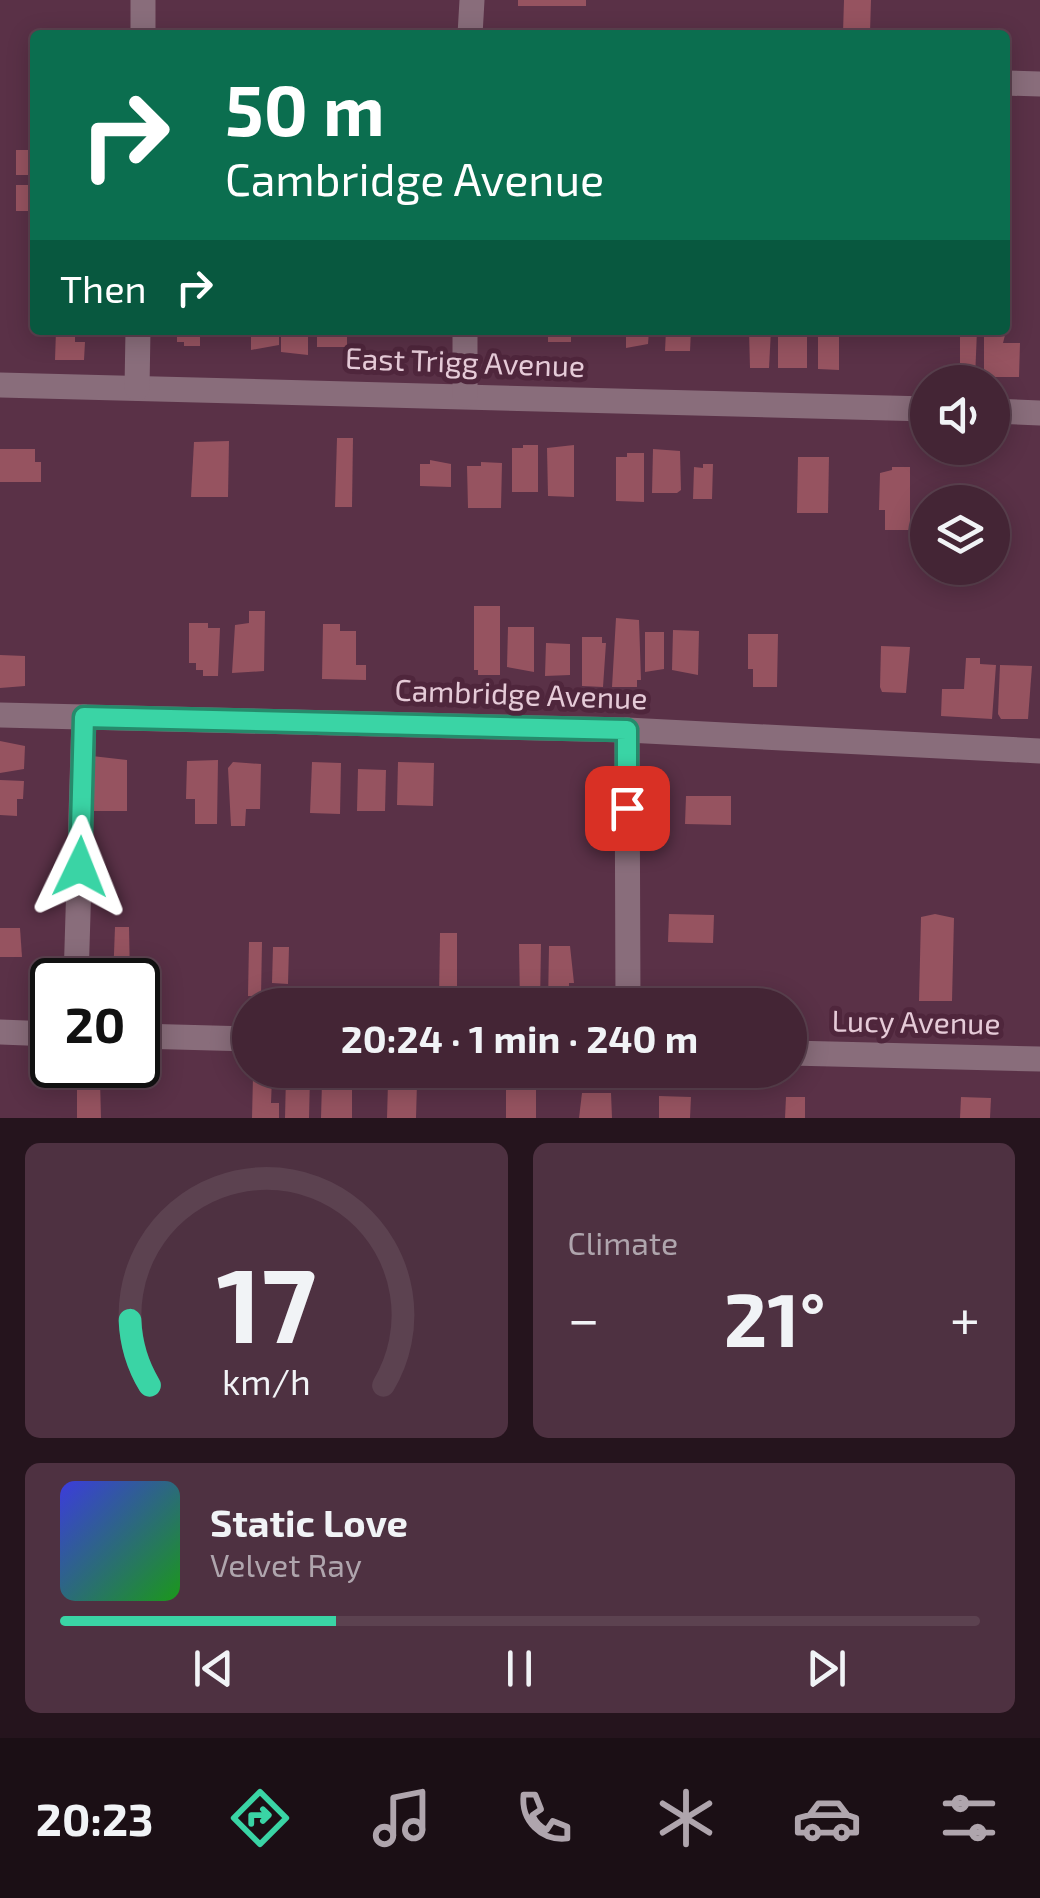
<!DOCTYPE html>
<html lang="en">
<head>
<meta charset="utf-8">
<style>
  body { margin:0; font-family:"Exo 2",sans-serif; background:#4e3141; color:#f1f3f6; height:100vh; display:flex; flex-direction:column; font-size:38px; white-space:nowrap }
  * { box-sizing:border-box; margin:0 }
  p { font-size:32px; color:#afa5ad }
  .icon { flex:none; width:55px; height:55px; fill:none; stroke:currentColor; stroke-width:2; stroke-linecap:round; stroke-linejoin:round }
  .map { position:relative; height:1118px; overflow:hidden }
  .panel { display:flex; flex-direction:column; gap:25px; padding:25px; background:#25141d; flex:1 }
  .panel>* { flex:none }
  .hud { position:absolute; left:30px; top:30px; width:980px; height:305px; border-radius:10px; box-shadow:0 5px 25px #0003,0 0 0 2px #5c4250; background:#0b6e4f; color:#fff; overflow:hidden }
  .buttons { position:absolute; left:910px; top:365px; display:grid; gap:20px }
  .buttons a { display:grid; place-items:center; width:100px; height:100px; border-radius:50%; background:#442535; box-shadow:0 5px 25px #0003,0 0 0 2px #5c4250; font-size:50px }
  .speed { position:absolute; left:30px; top:958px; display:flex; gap:20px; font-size:50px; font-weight:700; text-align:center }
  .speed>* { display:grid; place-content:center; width:130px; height:130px; border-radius:50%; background:#442535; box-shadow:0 5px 25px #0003,0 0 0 2px #5c4250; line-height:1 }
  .speed .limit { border:5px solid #111; border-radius:15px; background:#fff; color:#111 }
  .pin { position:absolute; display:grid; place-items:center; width:85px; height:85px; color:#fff; margin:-42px; border-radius:20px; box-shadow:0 5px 15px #0006 }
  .me { position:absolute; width:110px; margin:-55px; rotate:2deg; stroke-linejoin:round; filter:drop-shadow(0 0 8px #0008) }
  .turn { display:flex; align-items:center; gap:35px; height:210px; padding:0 30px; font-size:45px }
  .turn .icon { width:130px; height:130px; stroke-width:2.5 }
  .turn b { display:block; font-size:70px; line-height:85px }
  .then { display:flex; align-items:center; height:95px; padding:0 30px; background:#0003; gap:20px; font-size:38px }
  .big { font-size:75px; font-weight:700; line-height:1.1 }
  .panel .card { flex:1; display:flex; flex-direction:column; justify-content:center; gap:15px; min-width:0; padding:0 35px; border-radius:15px; background:#4e3141 }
  .panel .dial { align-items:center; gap:0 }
  .dial svg { height:260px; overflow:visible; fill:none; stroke:#5c4250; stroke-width:7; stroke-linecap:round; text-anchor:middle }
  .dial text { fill:#f1f3f6; stroke:none }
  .song { display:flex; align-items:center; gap:30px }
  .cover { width:120px; height:120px; border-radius:15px; background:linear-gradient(135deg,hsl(240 70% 55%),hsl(120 70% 35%)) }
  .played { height:10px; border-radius:5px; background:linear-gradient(90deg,#3ad4a5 30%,#5c4250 30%) }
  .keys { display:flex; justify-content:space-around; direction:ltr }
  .heat { display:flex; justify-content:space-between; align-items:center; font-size:55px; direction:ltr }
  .panel .tiles { flex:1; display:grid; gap:25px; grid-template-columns:1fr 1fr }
  .card:last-child { grid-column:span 2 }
  .trip { position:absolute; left:232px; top:988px; width:575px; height:100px; border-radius:50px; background:#442535; box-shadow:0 5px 25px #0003,0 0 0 2px #5c4250; font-weight:700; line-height:100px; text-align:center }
  .dock { display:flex; height:160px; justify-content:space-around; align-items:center; background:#1b0f15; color:#afa5ad }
  .dock .icon { width:70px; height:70px }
  .dock .current { color:#3ad4a5 }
  .dock b { font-size:45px; color:#f1f3f6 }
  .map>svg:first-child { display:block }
</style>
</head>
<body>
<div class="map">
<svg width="1040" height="1118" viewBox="0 0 1040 1118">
  <rect width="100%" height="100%" fill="#5a3147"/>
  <g fill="#965360">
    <rect x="518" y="0" width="68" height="6"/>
    <path d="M844,0H871L870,33L843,32Z"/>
    <rect x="16" y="150" width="19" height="25"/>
    <rect x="16" y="185" width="19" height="26"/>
    <path d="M56,330H75V342H85L84,360H55Z"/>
    <path d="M177,330H200V346H184V342H177Z"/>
    <path d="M251,330H279V345L251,350Z"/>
    <path d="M281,330H308V355L281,352Z"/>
    <rect x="317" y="330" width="30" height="17"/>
    <rect x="548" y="330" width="23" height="12"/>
    <path d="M626,330H649L648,344L626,348Z"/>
    <path d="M666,330H691L690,351H665Z"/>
    <path d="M749,330H771L769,368H750Z"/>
    <rect x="778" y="330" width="29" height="38"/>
    <path d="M818,330H839V370L818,369Z"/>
    <path d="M960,330H977L975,379L960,378Z"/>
    <path d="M984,334L1005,335L1003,343H1020L1019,377H990L984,371Z"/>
    <path d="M337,438H353L352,507H335Z"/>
    <path d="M229,441L228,497H191L194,442Z"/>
    <path d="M523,445H538V492H512V448H523Z"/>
    <path d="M574,445V497L548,496L547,448Z"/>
    <path d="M0,449H35V462H41V482H0Z"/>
    <path d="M653,449L680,451L681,490L677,493H652Z"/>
    <path d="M627,453H644V502L616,501V457H627Z"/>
    <path d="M798,457H829L828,513H797Z"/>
    <path d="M430,460L451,464V487L420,486V464H430Z"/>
    <path d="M481,462L502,463L501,508H468L467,466H481Z"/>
    <path d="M703,464H713L712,499H693L694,467L703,468Z"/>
    <path d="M892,467H910V530H885V510H879L880,473L892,470Z"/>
    <path d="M474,606H500V675H478V670H474Z"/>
    <path d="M249,611H265L264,671L232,673L235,625L249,623Z"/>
    <path d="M616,618L639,620L641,680H637V687H612Z"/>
    <path d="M189,623H208V628H220L218,676H203V670H196V663H189Z"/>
    <path d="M323,624H340V631H356V665H366V680L322,679Z"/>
    <path d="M508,627H534V672L507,667Z"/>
    <path d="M673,630L699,631L698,675L672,670Z"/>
    <path d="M645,632H664V669L645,672Z"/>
    <path d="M748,634H778L777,687H753V669H748Z"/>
    <path d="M582,637H602V643H606L603,687L582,686Z"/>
    <path d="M546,643L570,644V675L545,676Z"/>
    <path d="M881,646L910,647L906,693L882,692L880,687Z"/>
    <path d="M0,655L25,656V686L0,688Z"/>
    <path d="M966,658H980V664L996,665L992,719L941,716L942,689H964Z"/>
    <path d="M1000,665L1032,666L1028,719H1001L998,714Z"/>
    <path d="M0,741L25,746L24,769L0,773Z"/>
    <path d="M92,756L127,760V811H93Z"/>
    <path d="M218,760L217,824H195V799H186L187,761Z"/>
    <path d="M233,762L261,764L260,809H246L245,826H231L228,768Z"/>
    <path d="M312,762L341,763L340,814L310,813Z"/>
    <path d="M398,762L434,763L433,806L397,805Z"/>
    <path d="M358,769L386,770L385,811H357Z"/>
    <path d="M0,780L24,781L23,799H17V816L0,815Z"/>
    <path d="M686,796H731V825L685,824Z"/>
    <path d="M669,914L714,915L713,943L668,942Z"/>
    <path d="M935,914L954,918L952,1001H919L921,917Z"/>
    <path d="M115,927H129L130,980H113Z"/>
    <path d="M0,928H20L22,957H0Z"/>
    <path d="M440,933H457V1001H439Z"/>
    <path d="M249,942H262L261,996H248Z"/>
    <path d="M519,944H541L540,1005H520Z"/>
    <path d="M549,946H570L574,983H569V1005H548Z"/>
    <path d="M273,947H289L288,984L272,983Z"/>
    <path d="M77,1076L100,1080L101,1118H77Z"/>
    <path d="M253,1076L272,1077L271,1103H279V1118H252Z"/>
    <path d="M286,1076L310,1077L309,1118H285Z"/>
    <path d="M322,1082L352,1087V1118H321Z"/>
    <path d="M388,1083H417L416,1118H387Z"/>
    <rect x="506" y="1084" width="30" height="34"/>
    <path d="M582,1093H611L612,1118H579Z"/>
    <path d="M659,1096L691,1097L690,1118H659Z"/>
    <path d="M786,1097H805V1118H785Z"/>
    <path d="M961,1097L991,1098L990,1118H960Z"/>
  </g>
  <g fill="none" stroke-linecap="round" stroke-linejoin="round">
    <g stroke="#896d7b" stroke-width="25">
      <path d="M143,35V0"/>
      <path d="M470,35L472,0"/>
      <path d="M1005,83L1040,84"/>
      <path d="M0,385L928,409"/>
      <path d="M137,388L138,330"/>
      <path d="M465,395V330"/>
      <path d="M992,411L1040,413"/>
      <path d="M0,715L627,730L1040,751"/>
      <path d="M627,730L628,1005"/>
      <path d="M76,980L84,717"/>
      <path d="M0,1032L52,1034"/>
      <path d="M138,1036L250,1039"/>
      <path d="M790,1053L1040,1059"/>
    </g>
  </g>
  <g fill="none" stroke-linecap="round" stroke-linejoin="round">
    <g stroke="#268a6b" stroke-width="25">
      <path id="route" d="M80,867L84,717L627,730V808"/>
    </g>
    <use href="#route" stroke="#3ad4a5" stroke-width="18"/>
  </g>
  <g text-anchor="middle" stroke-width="10" stroke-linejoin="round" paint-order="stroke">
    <g font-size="30" fill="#e6cbd8" stroke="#4f263c">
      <text transform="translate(465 363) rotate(2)" y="10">East Trigg Avenue</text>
      <text transform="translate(521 695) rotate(2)" y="10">Cambridge Avenue</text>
      <text transform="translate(916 1023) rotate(1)" y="10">Lucy Avenue</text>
    </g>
  </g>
</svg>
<div class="buttons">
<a><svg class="icon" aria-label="sound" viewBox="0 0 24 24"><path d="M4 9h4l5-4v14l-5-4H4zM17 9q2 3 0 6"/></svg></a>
<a><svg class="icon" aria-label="layers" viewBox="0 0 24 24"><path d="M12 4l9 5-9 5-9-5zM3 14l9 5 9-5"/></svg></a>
</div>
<div class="speed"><div class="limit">20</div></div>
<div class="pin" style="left:627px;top:808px;background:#d93025"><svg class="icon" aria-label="arrive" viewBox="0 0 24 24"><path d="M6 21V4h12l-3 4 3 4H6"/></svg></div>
<svg class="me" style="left:80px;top:867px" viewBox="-20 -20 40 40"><path d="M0-17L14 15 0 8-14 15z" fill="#3ad4a5" stroke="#fff" stroke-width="4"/></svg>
<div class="trip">20:24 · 1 min · 240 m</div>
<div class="hud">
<div class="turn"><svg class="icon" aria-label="right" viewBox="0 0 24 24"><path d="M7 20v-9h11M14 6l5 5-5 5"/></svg><div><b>50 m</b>Cambridge Avenue</div></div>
<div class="then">Then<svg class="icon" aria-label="right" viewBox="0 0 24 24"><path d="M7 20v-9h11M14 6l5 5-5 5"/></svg></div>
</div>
</div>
<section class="panel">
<div class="tiles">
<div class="card dial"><svg viewBox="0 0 100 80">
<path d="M14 69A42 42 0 1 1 86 69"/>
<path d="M14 69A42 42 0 0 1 8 49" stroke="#3ad4a5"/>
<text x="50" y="56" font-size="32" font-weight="700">17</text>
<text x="50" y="72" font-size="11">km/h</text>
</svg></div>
<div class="card"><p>Climate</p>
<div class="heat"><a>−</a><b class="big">21°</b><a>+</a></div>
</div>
<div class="card">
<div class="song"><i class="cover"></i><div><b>Static Love</b><p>Velvet Ray</p></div></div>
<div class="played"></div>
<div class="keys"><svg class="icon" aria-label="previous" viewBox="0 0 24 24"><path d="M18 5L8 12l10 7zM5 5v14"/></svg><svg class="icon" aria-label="pause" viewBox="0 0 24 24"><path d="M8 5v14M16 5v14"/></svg><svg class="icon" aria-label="next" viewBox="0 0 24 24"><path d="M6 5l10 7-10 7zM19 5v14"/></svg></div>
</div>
</div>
</section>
<nav class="dock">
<b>20:23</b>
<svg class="icon current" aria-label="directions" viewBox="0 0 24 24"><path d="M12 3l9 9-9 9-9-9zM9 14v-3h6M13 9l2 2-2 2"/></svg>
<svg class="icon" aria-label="music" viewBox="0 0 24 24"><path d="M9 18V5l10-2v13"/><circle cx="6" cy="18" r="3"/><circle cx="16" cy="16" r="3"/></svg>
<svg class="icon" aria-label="phone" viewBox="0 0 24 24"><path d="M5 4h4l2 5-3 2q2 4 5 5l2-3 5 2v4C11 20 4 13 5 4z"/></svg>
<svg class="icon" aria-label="climate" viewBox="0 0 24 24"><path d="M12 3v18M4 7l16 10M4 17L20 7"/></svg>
<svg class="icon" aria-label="car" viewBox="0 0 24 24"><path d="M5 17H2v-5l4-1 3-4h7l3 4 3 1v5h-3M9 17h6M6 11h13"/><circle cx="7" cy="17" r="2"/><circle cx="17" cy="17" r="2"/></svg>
<svg class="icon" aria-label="filters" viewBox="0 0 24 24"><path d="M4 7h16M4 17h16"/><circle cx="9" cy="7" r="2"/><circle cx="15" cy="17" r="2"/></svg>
</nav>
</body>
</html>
